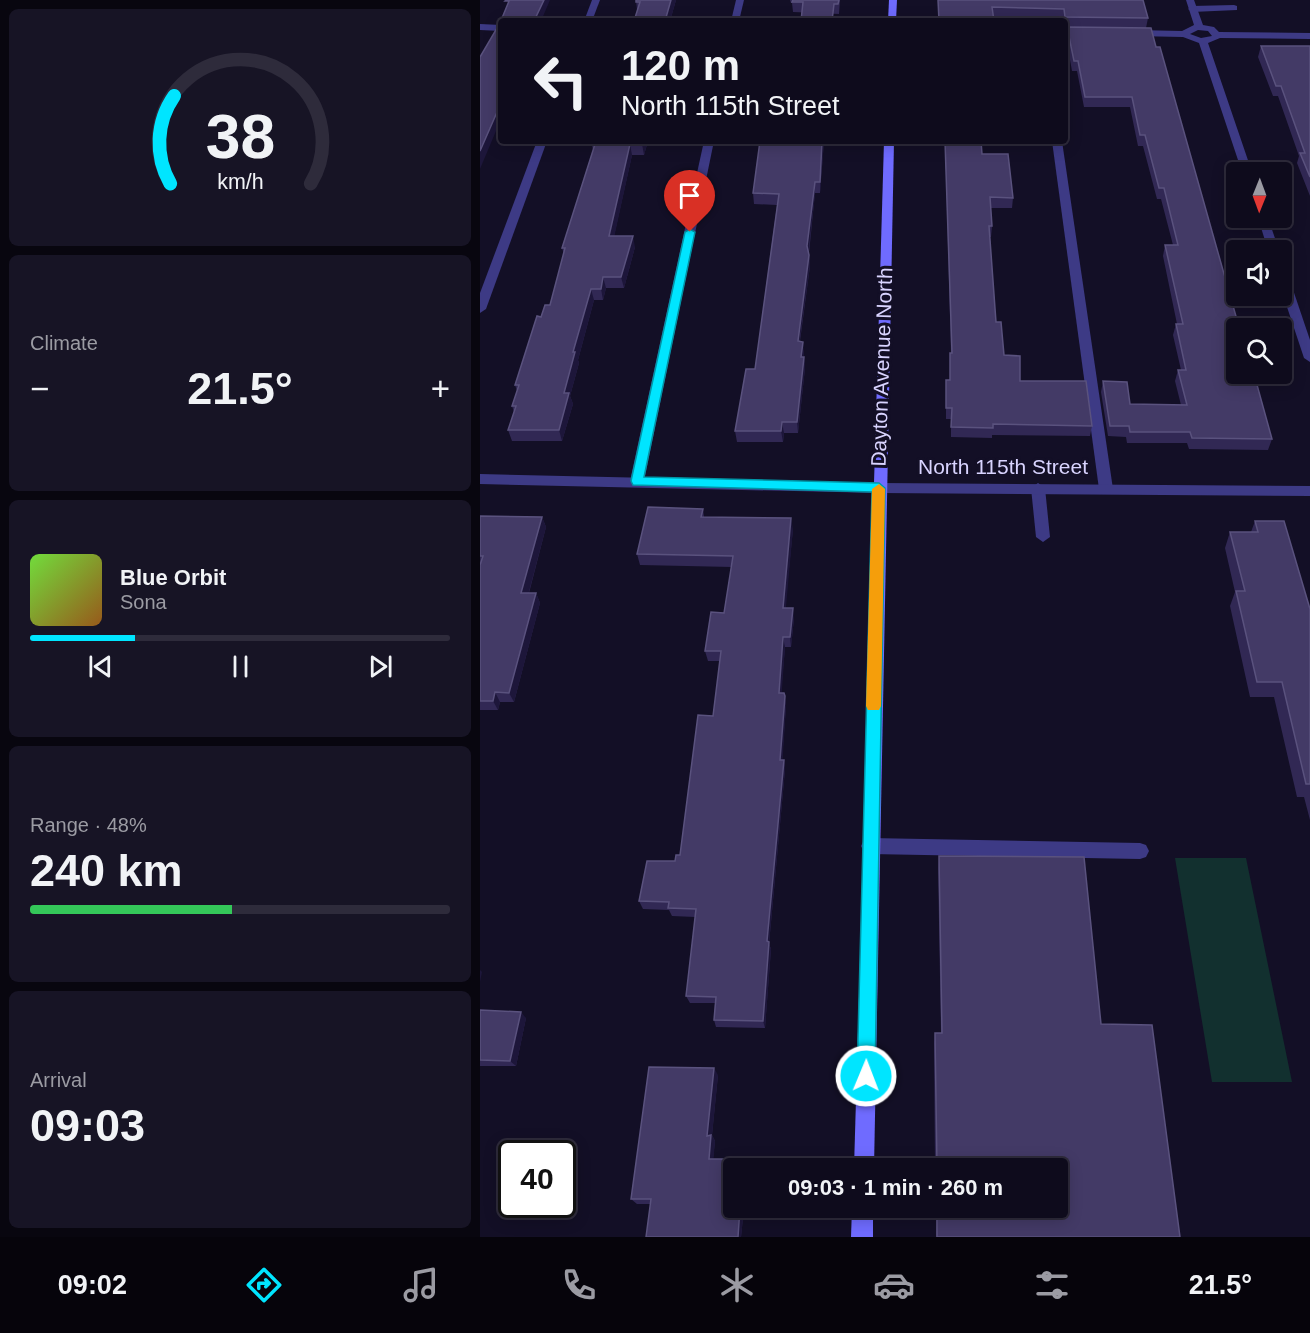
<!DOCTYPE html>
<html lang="en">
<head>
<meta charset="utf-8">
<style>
  body { margin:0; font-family:Arial,sans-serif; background:#171425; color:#f1f3f6; height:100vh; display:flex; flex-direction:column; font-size:22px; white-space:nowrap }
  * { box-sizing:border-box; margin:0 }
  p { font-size:20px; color:#9b9ba3 }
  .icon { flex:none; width:33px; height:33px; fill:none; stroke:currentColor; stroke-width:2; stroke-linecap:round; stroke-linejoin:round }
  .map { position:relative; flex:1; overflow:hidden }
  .details { display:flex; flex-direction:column; gap:9px; padding:9px; background:#08060f; width:480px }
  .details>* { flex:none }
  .top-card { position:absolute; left:18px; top:18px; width:570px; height:126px; border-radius:6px; box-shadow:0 3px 15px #0003,0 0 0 2px #2e2b3b; background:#0e0b1c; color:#f1f3f6; overflow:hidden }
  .needle { width:39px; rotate:181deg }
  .buttons { position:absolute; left:746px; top:162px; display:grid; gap:12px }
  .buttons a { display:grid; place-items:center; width:66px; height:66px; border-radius:6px; background:#0e0b1c; box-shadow:0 3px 15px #0003,0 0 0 2px #2e2b3b; font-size:30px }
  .speed { position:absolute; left:18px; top:1140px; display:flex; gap:12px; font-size:30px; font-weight:700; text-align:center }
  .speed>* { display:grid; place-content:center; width:78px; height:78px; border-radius:50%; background:#0e0b1c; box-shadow:0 3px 15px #0003,0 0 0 2px #2e2b3b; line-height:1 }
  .speed .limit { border:3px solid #111; border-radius:9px; background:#fff; color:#111 }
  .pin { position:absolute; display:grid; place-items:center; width:51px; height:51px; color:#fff; margin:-62px -26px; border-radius:50% 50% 50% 0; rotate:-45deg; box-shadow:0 0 6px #0007 }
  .pin .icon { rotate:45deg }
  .me { position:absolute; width:66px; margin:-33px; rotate:1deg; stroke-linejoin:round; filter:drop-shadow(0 0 4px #0008) }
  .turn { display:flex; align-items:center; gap:21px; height:126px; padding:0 24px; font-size:27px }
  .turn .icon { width:78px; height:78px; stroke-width:2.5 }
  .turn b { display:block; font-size:42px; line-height:51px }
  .big { font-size:45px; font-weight:700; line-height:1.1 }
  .details .tile { flex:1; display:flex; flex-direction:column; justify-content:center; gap:9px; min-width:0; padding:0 21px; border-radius:9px; background:#171425 }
  .details .dial { align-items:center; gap:0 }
  .dial svg { height:156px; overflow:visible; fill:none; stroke:#2e2b3b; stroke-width:7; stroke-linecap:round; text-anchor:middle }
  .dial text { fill:#f1f3f6; stroke:none }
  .song { display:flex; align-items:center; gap:18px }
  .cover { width:72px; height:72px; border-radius:9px; background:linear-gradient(135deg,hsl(100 70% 55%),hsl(30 70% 35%)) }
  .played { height:6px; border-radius:3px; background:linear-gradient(90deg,#00e5ff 25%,#2e2b3b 25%) }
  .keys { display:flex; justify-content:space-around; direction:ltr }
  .heat { display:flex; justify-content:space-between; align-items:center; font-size:33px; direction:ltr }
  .charge { height:9px; border-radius:4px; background:linear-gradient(90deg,#34c759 48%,#2e2b3b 0) }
  .trip { position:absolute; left:243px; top:1158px; width:345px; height:60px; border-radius:6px; background:#0e0b1c; box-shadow:0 3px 15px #0003,0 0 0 2px #2e2b3b; font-weight:700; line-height:60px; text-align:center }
  .menu { display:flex; height:96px; justify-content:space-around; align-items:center; background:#06040b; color:#9b9ba3 }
  .menu .icon { width:42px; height:42px }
  .menu .selected { color:#00e5ff }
  .menu b { font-size:27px; color:#f1f3f6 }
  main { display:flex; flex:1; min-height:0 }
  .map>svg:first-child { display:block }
</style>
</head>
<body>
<main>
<section class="details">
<div class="tile dial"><svg viewBox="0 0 100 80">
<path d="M14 69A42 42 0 1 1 86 69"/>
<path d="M14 69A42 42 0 0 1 16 24" stroke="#00e5ff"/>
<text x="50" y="56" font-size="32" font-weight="700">38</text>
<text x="50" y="72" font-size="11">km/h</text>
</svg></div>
<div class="tile"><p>Climate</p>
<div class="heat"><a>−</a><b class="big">21.5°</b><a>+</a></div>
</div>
<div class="tile">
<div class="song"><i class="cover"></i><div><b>Blue Orbit</b><p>Sona</p></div></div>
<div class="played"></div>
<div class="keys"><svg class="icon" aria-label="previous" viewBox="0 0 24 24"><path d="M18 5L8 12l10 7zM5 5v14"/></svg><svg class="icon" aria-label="pause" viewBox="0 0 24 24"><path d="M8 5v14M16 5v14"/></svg><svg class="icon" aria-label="next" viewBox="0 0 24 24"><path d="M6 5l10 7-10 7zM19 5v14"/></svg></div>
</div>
<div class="tile"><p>Range · 48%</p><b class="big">240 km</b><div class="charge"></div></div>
<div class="tile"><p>Arrival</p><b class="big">09:03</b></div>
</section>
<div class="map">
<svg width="830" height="1237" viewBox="0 0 830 1237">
  <rect width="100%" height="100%" fill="#130f26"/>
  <path fill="#12302f" d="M695,858H766L812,1082H732Z"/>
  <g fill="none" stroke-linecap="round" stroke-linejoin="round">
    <g fill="#3d3a85" fill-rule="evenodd">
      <path d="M256,0H264L259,21H251Z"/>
      <path d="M754,5L757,6V10L712,12L708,9L712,6Z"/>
      <path d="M224,141H234L164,481L157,486L150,481Z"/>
      <path d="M572,141H582L633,489L626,494L619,489Z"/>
      <path d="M558,483L565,488L570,537L563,542L556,537L551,488Z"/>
      <path d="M390,838L660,843L666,845L669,851L666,857L660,859L390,854L384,852L381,846L384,840Z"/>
    </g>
    <g fill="#3d3a85" fill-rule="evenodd">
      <path d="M112,0H120L112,21H104Z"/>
      <path d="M706,0H714L723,25L734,27L739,32L830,33V39L740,38L728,43L772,172H762L719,43L703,37L654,36L650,33L654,30L702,31L714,25ZM718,30L728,31L732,36L721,38L710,34Z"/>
      <path d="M0,24L21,25V31L0,30Z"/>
      <path d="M57,141H67L6,309L0,313V293Z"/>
      <path d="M778,218H788L799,250H788Z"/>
      <path d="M801,269L807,272L830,340V362L824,358L801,289Z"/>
      <path d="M0,474L399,483L830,486V496L399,493L0,484Z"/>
    </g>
    <g fill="#6f6bff" fill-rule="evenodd">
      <path d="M409,0H417L416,21H408Z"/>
      <path d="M404,141H414L394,1168H374Z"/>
      <path d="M372,1208H393V1237H371Z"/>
    </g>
  </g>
  <g fill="#312854">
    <path d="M156,0H196L190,21L157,10Z"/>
    <path d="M310,0H360L359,14L313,12L312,3H311Z"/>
    <path d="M458,0H663L668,18L666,28L759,327L792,439L788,450L709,449L707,443H647L646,437L628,436L621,392L623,381L650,404L701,405L695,381L698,370H701L693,335L696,324H697L683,256L685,245H693L681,199H677L663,146H658L650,107H604L597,71H592L586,37L587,27H585V21H583L582,19L513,17L514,21H458Z"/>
    <path d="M781,46H830V196L817,163L819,156L798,96H793L778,57Z"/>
    <path d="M111,141H168L164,155H152L134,236L155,247L144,288H126L123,300H114L98,360L99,363L90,396L93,404L82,441H32L28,430L34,412L32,406L37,391L35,385L61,317L70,305L84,254L82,248L113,150Z"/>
    <path d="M344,141L340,193H335L329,253L330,266L320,341L324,353L323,357H324L325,368L318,433H304L303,442H257L255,431L275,369L297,205L274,204L273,193Z"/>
    <path d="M465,141H501L502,154L533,198L532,208H510L512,226L511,237H510L516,322L524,355L540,381L612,426L610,436L512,435V438L471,437V419H466V380H470V353H471Z"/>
    <path d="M223,509L224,517L313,529L305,608L314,618L311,647H305L301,693H304L306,706L302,760H304L305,770L289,944L291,949L285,1028L236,1027L234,1020L235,1003H210L206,996L215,917L192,916L189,910L163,909L159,901L200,855L233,716L240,661H228L225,651L244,613L252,567L160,565L157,554Z"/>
    <path d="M0,516L62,517L66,527L49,593H56L60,603L34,702H20L18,710H0Z"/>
    <path d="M775,521L830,609V820L824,797H817L794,697H770L750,606L755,592L745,548L750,532H771Z"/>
    <path d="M459,856L621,1024L700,1237H456V1208H578V1168H455L454,1043L455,1033H461L458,868Z"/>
    <path d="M0,1010L46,1018L36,1066H0Z"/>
    <path d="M238,1075L232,1135L235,1141L233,1159H265L268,1165V1168H254V1208H264L261,1237L171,1204H157L151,1199Z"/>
  </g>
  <g fill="#1d163a">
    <path d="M64,0H70L61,21H54Z"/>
    <path d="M191,0H196L190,21H185Z"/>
    <path d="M21,103V119L0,169V151Z"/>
    <path d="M163,141H168L164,155L162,144Z"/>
    <path d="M342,141H344L340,193V182Z"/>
    <path d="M150,144L152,155L132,247L129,236Z"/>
    <path d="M335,182V193L328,257L327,246Z"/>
    <path d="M153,236L155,247L144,288L141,277Z"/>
    <path d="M329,255L330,266L318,352V341Z"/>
    <path d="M123,277L126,288L123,300L121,289Z"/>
    <path d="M111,289L114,300L98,360L99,363L90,396L93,404L82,441L79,430L84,393L93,352Z"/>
    <path d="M323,342L324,353L322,368L321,357Z"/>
    <path d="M324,357L325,368L318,433L317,422Z"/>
    <path d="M302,422L304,433L303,442L301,431Z"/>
    <path d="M62,517L66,527L46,603L41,593Z"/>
    <path d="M311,518L313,529L305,618L303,608Z"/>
    <path d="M56,593L60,603L34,702L29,693Z"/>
    <path d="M313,608L314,618L311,647L310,637Z"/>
    <path d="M303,637L305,647L301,703L299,693Z"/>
    <path d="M15,692L20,702L18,710L13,701Z"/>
    <path d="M305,696L306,706L302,770L300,760Z"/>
    <path d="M304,760L305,770L289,944L291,949L285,1028L283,1021L287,941Z"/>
    <path d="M0,970L2,972L0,982Z"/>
    <path d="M41,1012L46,1018L36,1066L30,1061Z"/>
    <path d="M234,1068L238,1075L232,1135L235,1141L233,1165L229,1159L227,1136Z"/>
    <path d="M265,1159L268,1165V1168H264Z"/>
    <path d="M260,1208H264L261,1237H258Z"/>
  </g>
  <g fill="#433a66" stroke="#5a527e" stroke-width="1.5">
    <path d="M26,0H64L54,21H21V103L0,151V57L20,23L29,1H25Z"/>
    <path d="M156,0H191L185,21H154L160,2H156Z"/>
    <path d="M313,0H359L358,4H354L352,21H321L323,2H312Z"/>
    <path d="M458,0H663L668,18L585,17L584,9L512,7L514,21H459Z"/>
    <path d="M587,27L671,28L676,47H680L759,327H762V328H756V374H774L792,439L712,438L710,432H650L649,426H630L623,381L647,382L650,404L707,405L698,370H706L696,324H703L685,245H698L684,188H679L665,135H660L652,97H605L598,61H594Z"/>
    <path d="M781,46H830V177L820,153H825L801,86H796Z"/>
    <path d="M111,141H163L162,144H150L129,236H153L141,277H123L121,289H111L93,352H95L84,393H89L79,430H28L36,406H32L39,385H35L57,316L61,317L65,305H70L85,248H82L116,141Z"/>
    <path d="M280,141H342L340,182H335L327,246L329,255L318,341L323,342L321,357H324L317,422H302L301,431H255L266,369H275L299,194L273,193Z"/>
    <path d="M465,141H501L502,154H528L533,198L510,197L512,226H509L516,322H521L524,355L540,356V381H606L612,426L513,424V428L471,427L472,408H466V380H470V353H472Z"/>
    <path d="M168,507L223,509L221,517L311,518L303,608H313L310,637H303L299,693H304L305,696L300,760H304L287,941L289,942L283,1021L234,1020L236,997L206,996L216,909L188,908L189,902L159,901L167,861H195L196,855H200L218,715L233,716L241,651H225L231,612L244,613L253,556L157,554Z"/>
    <path d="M0,516L62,517L41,593H56L29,693L15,692L13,701H0V565L3,556H0Z"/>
    <path d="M775,521H804L830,609V784H826L802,682H777L756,591H765L750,532H778Z"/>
    <path d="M459,856L604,857L621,1024L672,1025L700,1237H457V1208H578V1168H457L455,1033H462Z"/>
    <path d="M0,1010L41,1012L30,1061L0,1060Z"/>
    <path d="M169,1067L234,1068L227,1136L231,1135L229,1159H265L264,1168H254V1208H260L258,1237H166L171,1199H151Z"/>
  </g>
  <path fill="#00e5ff" stroke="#0095a6" stroke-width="1.5" d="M210,229L215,232L164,477L399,483L405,488L395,1076L392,1083L386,1085L379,1083L377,1076L392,492L153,485L151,481L205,232Z"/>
  <path fill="#f59e0b" d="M399,484L405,489L401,706L399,710H388L386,706L392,489Z"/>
  <g text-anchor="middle" stroke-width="6" stroke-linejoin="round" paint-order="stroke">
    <g font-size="21" fill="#d9d4ff" stroke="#130f26">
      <text transform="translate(402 367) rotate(-88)" y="7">Dayton Avenue North</text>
      <text x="523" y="474">North 115th Street</text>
    </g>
  </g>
</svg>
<div class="buttons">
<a><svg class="needle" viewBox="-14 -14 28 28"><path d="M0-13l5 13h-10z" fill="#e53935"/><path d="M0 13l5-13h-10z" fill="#9b9ba3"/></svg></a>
<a><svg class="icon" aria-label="sound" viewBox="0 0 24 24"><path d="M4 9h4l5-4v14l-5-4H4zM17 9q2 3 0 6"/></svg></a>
<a><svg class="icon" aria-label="search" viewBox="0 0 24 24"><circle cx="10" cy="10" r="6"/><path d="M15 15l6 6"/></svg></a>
</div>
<div class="speed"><div class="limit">40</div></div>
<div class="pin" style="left:210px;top:232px;background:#d93025"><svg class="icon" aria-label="arrive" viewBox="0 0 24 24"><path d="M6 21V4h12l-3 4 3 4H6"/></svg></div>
<svg class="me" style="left:386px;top:1076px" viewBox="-20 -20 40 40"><circle r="17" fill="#00e5ff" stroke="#fff" stroke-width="3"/><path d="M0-11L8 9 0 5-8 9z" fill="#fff"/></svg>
<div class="trip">09:03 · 1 min · 260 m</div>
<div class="top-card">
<div class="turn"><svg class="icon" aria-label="left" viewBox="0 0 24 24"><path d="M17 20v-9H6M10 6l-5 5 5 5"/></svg><div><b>120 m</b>North 115th Street</div></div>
</div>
</div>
</main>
<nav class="menu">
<b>09:02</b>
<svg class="icon selected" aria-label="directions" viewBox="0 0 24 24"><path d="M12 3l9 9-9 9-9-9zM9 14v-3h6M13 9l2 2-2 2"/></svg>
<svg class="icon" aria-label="music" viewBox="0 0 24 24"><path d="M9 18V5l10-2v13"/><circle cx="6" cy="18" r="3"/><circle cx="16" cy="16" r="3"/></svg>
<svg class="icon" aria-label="phone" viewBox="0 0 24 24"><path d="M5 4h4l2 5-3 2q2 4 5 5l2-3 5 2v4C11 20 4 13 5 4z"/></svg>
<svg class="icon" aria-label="climate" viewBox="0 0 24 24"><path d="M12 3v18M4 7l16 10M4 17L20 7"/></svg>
<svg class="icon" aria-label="car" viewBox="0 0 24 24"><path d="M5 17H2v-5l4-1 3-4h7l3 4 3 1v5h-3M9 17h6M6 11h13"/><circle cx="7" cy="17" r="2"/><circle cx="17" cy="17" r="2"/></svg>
<svg class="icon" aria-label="filters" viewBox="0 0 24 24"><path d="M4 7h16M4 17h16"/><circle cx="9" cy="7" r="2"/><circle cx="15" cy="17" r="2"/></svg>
<b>21.5°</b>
</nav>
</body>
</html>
